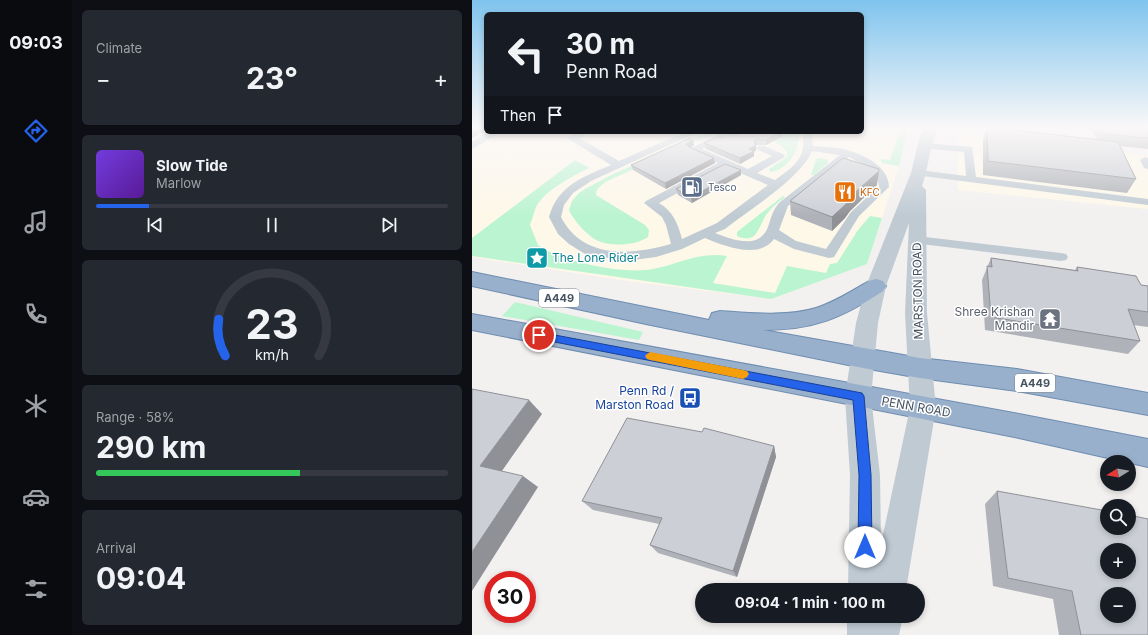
<!DOCTYPE html>
<html lang="en">
<head>
<meta charset="utf-8">
<style>
  body { margin:0; font-family:Inter,sans-serif; background:#242831; color:#f1f3f6; height:100vh; display:flex; flex-direction:column; font-size:15px; white-space:nowrap }
  * { box-sizing:border-box; margin:0 }
  p { font-size:13px; color:#9ea1a6 }
  .icon { flex:none; width:22px; height:22px; fill:none; stroke:currentColor; stroke-width:2; stroke-linecap:round; stroke-linejoin:round }
  .map { position:relative; flex:1; overflow:hidden }
  .details { display:flex; flex-direction:column; gap:10px; padding:10px; background:#0d0f14; width:400px }
  .details>* { flex:none }
  .guide { position:absolute; left:12px; top:12px; width:380px; height:122px; border-radius:6px; box-shadow:0 2px 6px #0003; background:#171b24; color:#f1f3f6; overflow:hidden }
  .needle { width:26px; rotate:259deg }
  .buttons { position:absolute; left:628px; top:455px; display:grid; gap:8px }
  .buttons a { display:grid; place-items:center; width:36px; height:36px; border-radius:50%; background:#171b24; box-shadow:0 2px 6px #0003; font-size:20px }
  .speed { position:absolute; left:12px; top:571px; display:flex; gap:8px; font-size:20px; font-weight:700; text-align:center }
  .speed>* { display:grid; place-content:center; width:52px; height:52px; border-radius:50%; background:#171b24; box-shadow:0 2px 6px #0003; line-height:1 }
  .speed .limit { border:6px solid #d22; background:#fff; color:#111 }
  .pin { position:absolute; display:grid; place-items:center; width:34px; height:34px; color:#fff; margin:-17px; border:2px solid #fff; border-radius:50%; box-shadow:0 1px 4px #0007 }
  .me { position:absolute; width:44px; margin:-22px; rotate:0deg; stroke-linejoin:round; filter:drop-shadow(0 0 3px #0008) }
  .turn { display:flex; align-items:center; gap:14px; height:84px; padding:0 16px; font-size:18px }
  .turn .icon { width:52px; height:52px; stroke-width:2.5 }
  .turn b { display:block; font-size:28px; line-height:34px }
  .then { display:flex; align-items:center; height:38px; padding:0 16px; background:#0003; gap:8px; font-size:15px }
  .big { font-size:30px; font-weight:700; line-height:1.1 }
  .details .card { flex:1; display:flex; flex-direction:column; justify-content:center; gap:6px; min-width:0; padding:0 14px; border-radius:6px; background:#242831 }
  .details .dial { align-items:center; gap:0 }
  .dial svg { height:104px; overflow:visible; fill:none; stroke:#363941; stroke-width:7; stroke-linecap:round; text-anchor:middle }
  .dial text { fill:#f1f3f6; stroke:none }
  .song { display:flex; align-items:center; gap:12px }
  .cover { width:48px; height:48px; border-radius:6px; background:linear-gradient(135deg,hsl(260 70% 55%),hsl(270 70% 35%)) }
  .played { height:4px; border-radius:2px; background:linear-gradient(90deg,#2563eb 15%,#363941 15%) }
  .keys { display:flex; justify-content:space-around; direction:ltr }
  .heat { display:flex; justify-content:space-between; align-items:center; font-size:22px; direction:ltr }
  .charge { height:6px; border-radius:3px; background:linear-gradient(90deg,#34c759 58%,#363941 0) }
  .trip { position:absolute; left:223px; top:583px; width:230px; height:40px; border-radius:20px; background:#171b24; box-shadow:0 2px 6px #0003; font-weight:700; line-height:40px; text-align:center }
  main { display:flex; flex:1; min-height:0 }
  .tab-bar { display:flex; flex-direction:column; width:72px; justify-content:space-around; align-items:center; background:#090b0e; color:#9ea1a6 }
  .tab-bar .icon { width:28px; height:28px }
  .tab-bar .active { color:#2563eb }
  .tab-bar b { font-size:18px; color:#f1f3f6 }
  .map>svg:first-child { display:block }
</style>
</head>
<body>
<main>
<nav class="tab-bar">
<b>09:03</b>
<svg class="icon active" aria-label="directions" viewBox="0 0 24 24"><path d="M12 3l9 9-9 9-9-9zM9 14v-3h6M13 9l2 2-2 2"/></svg>
<svg class="icon" aria-label="music" viewBox="0 0 24 24"><path d="M9 18V5l10-2v13"/><circle cx="6" cy="18" r="3"/><circle cx="16" cy="16" r="3"/></svg>
<svg class="icon" aria-label="phone" viewBox="0 0 24 24"><path d="M5 4h4l2 5-3 2q2 4 5 5l2-3 5 2v4C11 20 4 13 5 4z"/></svg>
<svg class="icon" aria-label="climate" viewBox="0 0 24 24"><path d="M12 3v18M4 7l16 10M4 17L20 7"/></svg>
<svg class="icon" aria-label="car" viewBox="0 0 24 24"><path d="M5 17H2v-5l4-1 3-4h7l3 4 3 1v5h-3M9 17h6M6 11h13"/><circle cx="7" cy="17" r="2"/><circle cx="17" cy="17" r="2"/></svg>
<svg class="icon" aria-label="filters" viewBox="0 0 24 24"><path d="M4 7h16M4 17h16"/><circle cx="9" cy="7" r="2"/><circle cx="15" cy="17" r="2"/></svg>
</nav>
<section class="details">
<div class="card"><p>Climate</p>
<div class="heat"><a>−</a><b class="big">23°</b><a>+</a></div>
</div>
<div class="card">
<div class="song"><i class="cover"></i><div><b>Slow Tide</b><p>Marlow</p></div></div>
<div class="played"></div>
<div class="keys"><svg class="icon" aria-label="previous" viewBox="0 0 24 24"><path d="M18 5L8 12l10 7zM5 5v14"/></svg><svg class="icon" aria-label="pause" viewBox="0 0 24 24"><path d="M8 5v14M16 5v14"/></svg><svg class="icon" aria-label="next" viewBox="0 0 24 24"><path d="M6 5l10 7-10 7zM19 5v14"/></svg></div>
</div>
<div class="card dial"><svg viewBox="0 0 100 80">
<path d="M14 69A42 42 0 1 1 86 69"/>
<path d="M14 69A42 42 0 0 1 9 41" stroke="#2563eb"/>
<text x="50" y="56" font-size="32" font-weight="700">23</text>
<text x="50" y="72" font-size="11">km/h</text>
</svg></div>
<div class="card"><p>Range · 58%</p><b class="big">290 km</b><div class="charge"></div></div>
<div class="card"><p>Arrival</p><b class="big">09:04</b></div>
</section>
<div class="map">
<svg width="676" height="635" viewBox="0 0 676 635">
  <rect width="100%" height="100%" fill="#f3f0f0"/>
  <g fill="#fef8e9">
    <path d="M0,127H14V132H390V127H436L427,166L395,264L299,299L148,280L0,257Z"/>
    <path d="M526,127L594,133L602,149L676,155V209L486,190L485,129L527,133Z"/>
  </g>
  <g fill="#bbf4d1">
    <path d="M427,127H436L427,166L410,163L408,159L418,160L429,128Z"/>
    <path d="M237,132H245L133,182L125,189L124,195L173,225L177,230L176,237C163,246 138,247 124,240C114,234 102,221 97,210L100,201L107,193L113,189L141,174Z"/>
    <path d="M279,132H326C330,148 315,171 298,172L297,169L315,157V152C307,142 292,137 279,132Z"/>
    <path d="M348,158L356,160V163L342,175H339L344,159Z"/>
    <path d="M103,160L117,168C101,176 73,190 64,207C62,213 60,219 58,225L66,245C73,249 80,254 87,256C113,265 154,274 181,269C206,264 229,251 255,256L241,283L303,293L315,266L354,273L358,264L365,263L386,230L398,216L410,218L395,264L299,299L0,256V238Z"/>
    <path d="M311,196L313,197C306,202 299,208 294,215C286,228 285,245 265,236V232Z"/>
    <path d="M43,302L171,332L167,340L30,316Z"/>
  </g>
  <g fill="none" stroke-linecap="round" stroke-linejoin="round">
    <g stroke="#6e8db0" stroke-width="2">
      <g id="trunk">
        <path d="M0,272L237,320L240,313L248,311C279,313 314,317 344,308C363,302 380,291 397,281L404,279L411,281L414,286L411,291C370,318 342,330 291,330L448,358L545,369L676,393V415L545,391L448,378L391,368L174,324L0,286Z"/>
        <path d="M0,314L547,414L676,439V467L547,438L0,330Z"/>
      </g>
    </g>
    <g fill="#bfcad3" fill-rule="evenodd">
      <path d="M607,127L647,128L648,130L644,133L611,130Z"/>
      <path d="M17,132H29L0,149V142Z"/>
      <path d="M106,132H119L107,138L147,161L213,132H226L119,181L101,193L92,205L89,217C111,260 160,255 199,244L194,225L190,217L172,203L174,201L246,163L219,151L217,149L251,132H261L269,137L264,140L256,136L230,149L276,169L300,156L286,150L284,148L286,146H292L311,154L313,156L311,158L285,173L303,180C314,172 329,163 331,148C332,143 331,137 330,132H340L341,146C353,147 367,147 378,151C395,156 417,168 417,187L387,216L362,257L357,258L322,249L302,239C287,260 252,246 233,238L210,249L184,257L154,261L113,254L97,244L86,234L77,217C86,185 111,177 139,165L95,138ZM340,151L368,155L308,202C301,209 299,218 296,227C287,250 261,240 243,233L253,229C277,210 329,178 340,151ZM377,157C389,164 406,170 407,186L379,212L354,249L324,241L307,230L316,206ZM254,167L296,185L245,223L210,239C206,224 201,211 187,203Z"/>
      <path d="M453,143L500,147L504,177L676,199V205L443,175L442,173L443,171L447,170L494,176L492,152L450,148L448,146Z"/>
      <path d="M673,157L676,158V169L672,168L668,160Z"/>
      <path d="M445,236L589,253L594,254L596,257L594,260L589,261L441,243L439,240L441,237Z"/>
    </g>
    <g fill="#bfcad3" fill-rule="evenodd">
      <path d="M386,386L395,389L399,397L408,475L409,544L438,408L442,400L451,396L460,400L464,408L434,590H376L378,475L373,397L377,389Z"/>
      <path d="M375,616H431L427,635H375Z"/>
    </g>
    <path fill="#bfcad3" fill-rule="evenodd" d="M453,127H467C457,145 457,167 450,186L454,190L455,313L464,408L460,416L451,420L442,416L438,408L433,313L437,223L414,286L406,323L399,397L395,405L386,408L377,405L373,397L384,323L394,286L439,173L448,136Z"/>
    <use href="#trunk" fill="#98b0cb" fill-rule="evenodd"/>
  </g>
  <g fill="#afb2b8">
    <path d="M515,127L625,139L621,132L624,127H676V149L648,146L664,179L655,193L511,175V140Z"/>
    <path d="M268,132H311V136L294,145H285L284,146V150L282,152V156L268,164L234,149L232,143L249,138L264,136L269,133Z"/>
    <path d="M221,140L222,145L218,147L242,158L243,163L194,189L161,170L159,165Z"/>
    <path d="M269,170V175L220,203L206,195L204,189Z"/>
    <path d="M405,185L378,211L373,218L360,231L319,215L318,201Z"/>
    <path d="M519,258L603,270L605,267L669,285L676,286V327L661,325L668,341L656,354L513,330L510,280Z"/>
    <path d="M230,432L302,446L304,457L265,577L186,553L178,545L187,524L121,510L110,501Z"/>
    <path d="M525,491L676,635H587L581,599L521,586L513,504Z"/>
  </g>
  <g fill="#8f9196">
    <path d="M0,127H14V130L0,138Z"/>
    <path d="M308,132H311V136L294,145V140Z"/>
    <path d="M284,139L285,145L284,146V150L282,152V156L268,164V158Z"/>
    <path d="M221,140L222,145L216,149L214,144Z"/>
    <path d="M242,158L243,163L194,189L193,183Z"/>
    <path d="M269,170V175L220,203L219,197Z"/>
    <path d="M407,171L405,185L378,211L373,218L360,231V217L379,196Z"/>
    <path d="M57,400L70,414L25,478L8,466Z"/>
    <path d="M302,446L304,457L265,577L261,571Z"/>
    <path d="M51,476L66,487L0,591V552Z"/>
  </g>
  <g fill="#cccfd6" stroke="#8f9196" fill-rule="evenodd">
    <path d="M515,127L646,142L664,179L516,161Z"/>
    <path d="M628,127H676V138L632,134Z"/>
    <path d="M270,132H308L294,140L284,139L282,142L284,145L277,149L282,151L268,158L232,143L246,137L249,138L258,134L264,136Z"/>
    <path d="M218,138L221,140L214,144L217,147L242,158L193,183L159,165Z"/>
    <path d="M371,158L407,169V171L379,196L374,204L360,217L318,201Z"/>
    <path d="M253,164L269,170L219,197L204,189Z"/>
    <path d="M519,258L606,271L605,267L664,276L669,285L676,286V312L656,309L668,341L519,317L515,266L520,267Z"/>
    <path d="M0,389L57,400L8,466L51,476L0,552Z"/>
    <path d="M155,418L230,432L232,428L302,446L261,571L178,545L190,518L110,501Z"/>
    <path d="M525,491L635,511V528H657V515L676,519V635H609L600,591L536,578ZM635,550H657V572H635ZM635,594H657V616H635Z"/>
  </g>
  <linearGradient id="sky" x2="0" y2="1"><stop stop-color="#7fc4ee"/><stop offset="0.59" stop-color="#faf8f8"/><stop offset="1" stop-color="#faf8f8" stop-opacity="0"/></linearGradient>
  <rect width="676" height="216" fill="url(#sky)"/>
  <path fill="#2563eb" stroke="#184099" d="M67,332L390,393L392,396L399,475L400,547L398,552L393,554L388,552L386,547L387,475L381,400L67,339L62,335Z"/>
  <path fill="#f59e0b" d="M178,352L271,370L275,371L277,374L275,377L271,379L178,360L175,359L173,356L175,354Z"/>
  <defs>
    <g id="fuel-square" transform="scale(1.15)"><rect x="-9" y="-9" width="18" height="18" rx="4" fill="#5c6f8a" stroke="#fff"/><path d="M-5.5-6h7V0h2V4h1.3V-2.5L3-4.5l.8-.8L6-3V5H2.5V1h-1V6h-7ZM-4.2-4.7v3.2H.2V-4.7Z" fill="#fff"/></g>
    <g id="restaurant-square" transform="scale(1.15)"><rect x="-9" y="-9" width="18" height="18" rx="4" fill="#e8710a" stroke="#fff"/><path d="M-5-6h1v4h1v-4h1v4h1v-4h1v5L-1.5 .5V6h-2V.5L-5-1ZM5-6V6H3V1.5H1.5Q1.5-4 5-6Z" fill="#fff"/></g>
    <g id="sight-square" transform="scale(1.15)"><rect x="-9" y="-9" width="18" height="18" rx="4" fill="#0f9aa8" stroke="#fff"/><path d="M0-6L1.8-2.2L6-1.7L2.9 1.2L3.7 5.4L0 3.3L-3.7 5.4L-2.9 1.2L-6-1.7L-1.8-2.2Z" fill="#fff"/></g>
    <g id="temple-square" transform="scale(1.15)"><rect x="-9" y="-9" width="18" height="18" rx="4" fill="#6b7280" stroke="#fff"/><path d="M0-6L5-2H3V0L6.5 2.5H4V6H1.5V3h-3V6H-4V2.5H-6.5L-3 0V-2H-5Z" fill="#fff"/></g>
    <g id="bus-square" transform="scale(1.15)"><rect x="-9" y="-9" width="18" height="18" rx="4" fill="#1a4fb4" stroke="#fff"/><path d="M-5-6H5V4H4V6H2V4H-2V6H-4V4H-5ZM-3.5-4V0h7V-4ZM-3.5 1.2v1.5H-2V1.2ZM2 1.2v1.5H3.5V1.2Z" fill="#fff"/></g>
  </defs>
  <g fill-rule="evenodd">
    <use href="#fuel-square" x="220" y="187"/>
    <use href="#restaurant-square" x="373" y="192"/>
    <use href="#sight-square" x="65" y="258"/>
    <use href="#temple-square" x="578" y="319"/>
    <use href="#bus-square" x="218" y="398"/>
  </g>
  <g text-anchor="middle" stroke-width="3" stroke-linejoin="round" paint-order="stroke">
    <g font-size="10" fill="#4e5e75" stroke="#fff" text-anchor="start">
      <text x="236" y="191">Tesco</text>
    </g>
    <g font-size="10" fill="#c56008" stroke="#fff" text-anchor="start">
      <text x="388" y="196">KFC</text>
    </g>
    <g fill="#fff" stroke="#7e8790" stroke-width="1">
      <rect x="67" y="289" width="40" height="18" rx="3"/>
      <rect x="543" y="374" width="40" height="18" rx="3"/>
    </g>
    <g font-size="11" font-weight="bold" fill="#465360">
      <text x="87" y="302">A449</text>
      <text x="563" y="387">A449</text>
    </g>
    <g font-size="12" fill="#0d838f" stroke="#fff" text-anchor="start">
      <text x="80" y="262">The Lone Rider</text>
    </g>
    <g font-size="12" fill="#465360" stroke="#fff">
      <text transform="translate(446 291) rotate(-91)" y="4">MARSTON ROAD</text>
      <text transform="translate(444 407) rotate(10)" y="4">PENN ROAD</text>
    </g>
    <g font-size="12" fill="#5b616d" stroke="#fff" text-anchor="end">
      <text x="562" y="316">Shree Krishan<tspan x="562" dy="14">Mandir</tspan></text>
    </g>
    <g font-size="12" fill="#164399" stroke="#fff" text-anchor="end">
      <text x="202" y="395">Penn Rd /<tspan x="202" dy="14">Marston Road</tspan></text>
    </g>
  </g>
</svg>
<div class="buttons">
<a><svg class="needle" viewBox="-14 -14 28 28"><path d="M0-13l5 13h-10z" fill="#e53935"/><path d="M0 13l5-13h-10z" fill="#9ea1a6"/></svg></a>
<a><svg class="icon" aria-label="search" viewBox="0 0 24 24"><circle cx="10" cy="10" r="6"/><path d="M15 15l6 6"/></svg></a>
<a>+</a>
<a>−</a>
</div>
<div class="speed"><div class="limit">30</div></div>
<div class="pin" style="left:67px;top:335px;background:#d93025"><svg class="icon" aria-label="arrive" viewBox="0 0 24 24"><path d="M6 21V4h12l-3 4 3 4H6"/></svg></div>
<svg class="me" style="left:393px;top:547px" viewBox="-20 -20 40 40"><circle r="19" fill="#fff"/><path d="M0-13L10 11 0 6-10 11z" fill="#2563eb"/></svg>
<div class="trip">09:04 · 1 min · 100 m</div>
<div class="guide">
<div class="turn"><svg class="icon" aria-label="left" viewBox="0 0 24 24"><path d="M17 20v-9H6M10 6l-5 5 5 5"/></svg><div><b>30 m</b>Penn Road</div></div>
<div class="then">Then<svg class="icon" aria-label="arrive" viewBox="0 0 24 24"><path d="M6 21V4h12l-3 4 3 4H6"/></svg></div>
</div>
</div>
</main>
</body>
</html>
